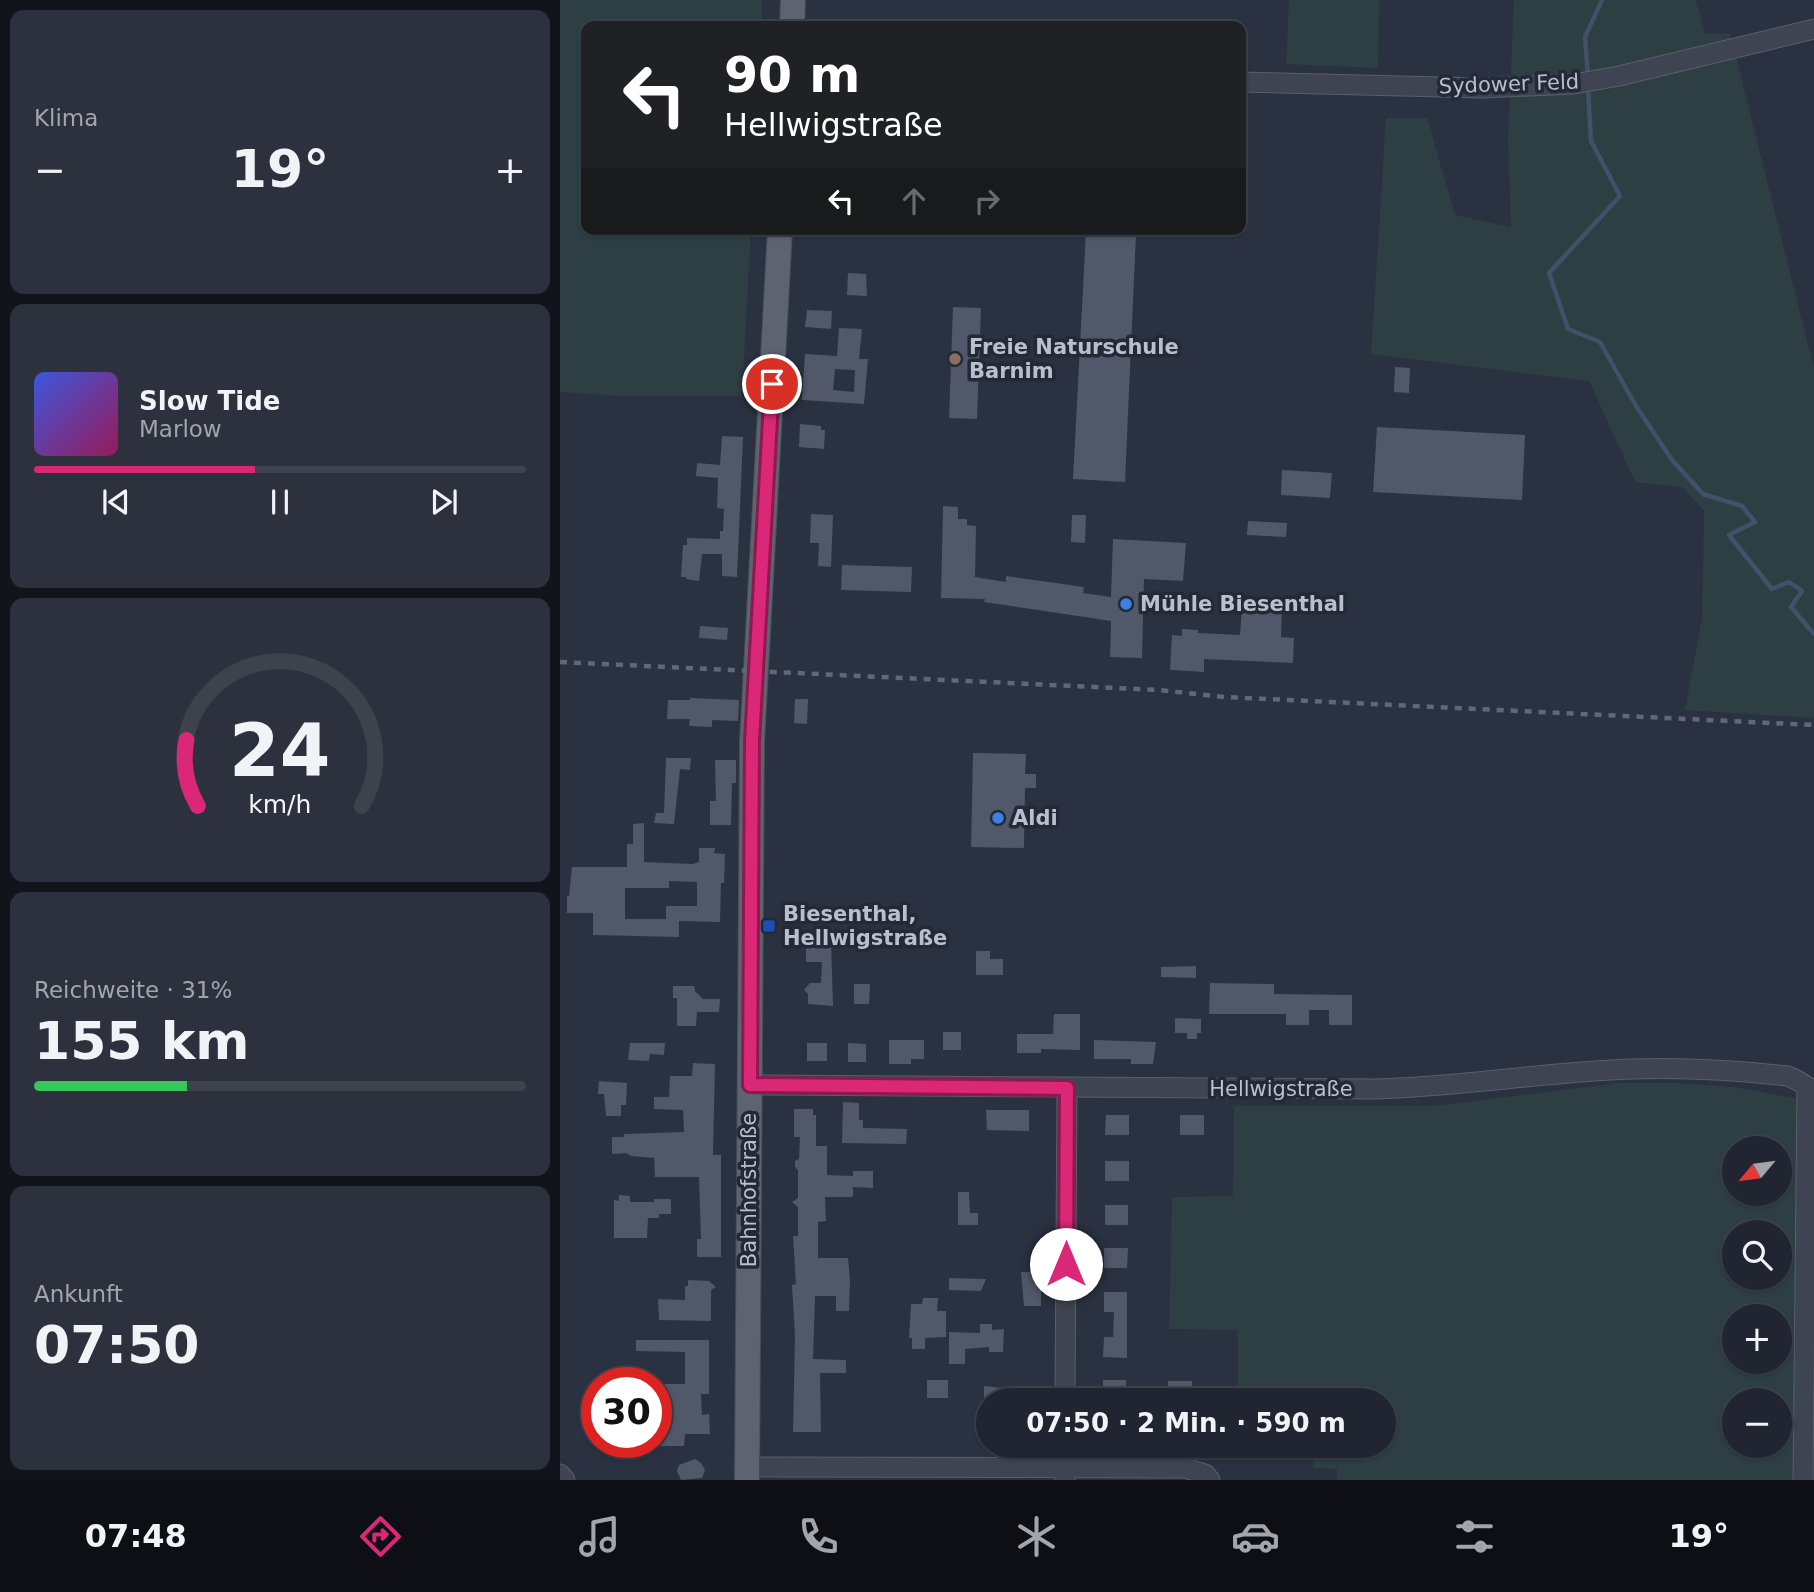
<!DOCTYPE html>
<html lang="de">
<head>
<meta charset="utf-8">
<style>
  body { margin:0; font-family:"DejaVu Sans",sans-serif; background:#2d313d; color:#f1f3f6; height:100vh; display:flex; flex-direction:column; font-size:26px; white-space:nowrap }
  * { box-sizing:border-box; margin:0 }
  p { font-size:23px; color:#a2a5ab }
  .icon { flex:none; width:38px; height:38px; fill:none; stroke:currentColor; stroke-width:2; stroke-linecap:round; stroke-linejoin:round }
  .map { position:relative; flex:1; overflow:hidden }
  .drawer { display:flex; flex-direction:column; gap:10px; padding:10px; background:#12141b; width:560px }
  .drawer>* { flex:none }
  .top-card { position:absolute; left:21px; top:21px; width:665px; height:214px; border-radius:14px; box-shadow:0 2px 5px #0004,0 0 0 2px #3d424d; background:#202124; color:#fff; overflow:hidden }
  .needle { width:46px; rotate:241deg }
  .tools { position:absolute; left:1162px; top:1136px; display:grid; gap:14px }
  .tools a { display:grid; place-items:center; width:70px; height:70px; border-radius:50%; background:#202531; box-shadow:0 2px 5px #0004,0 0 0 2px #3d424d; font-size:35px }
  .speed { position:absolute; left:21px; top:1367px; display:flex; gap:14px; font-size:35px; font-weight:700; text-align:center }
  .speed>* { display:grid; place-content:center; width:91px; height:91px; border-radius:50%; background:#202531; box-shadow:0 2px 5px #0004,0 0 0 2px #3d424d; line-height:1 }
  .speed .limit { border:10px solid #d22; background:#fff; color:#111 }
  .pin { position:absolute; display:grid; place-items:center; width:60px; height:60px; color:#fff; margin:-30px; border:4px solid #fff; border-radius:50%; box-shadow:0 2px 7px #0007 }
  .me { position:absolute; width:77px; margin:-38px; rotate:0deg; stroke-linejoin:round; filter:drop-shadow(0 0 5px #0008) }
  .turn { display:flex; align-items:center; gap:24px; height:147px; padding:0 28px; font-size:32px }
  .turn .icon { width:91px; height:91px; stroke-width:2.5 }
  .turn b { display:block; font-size:49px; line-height:60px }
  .lanes { display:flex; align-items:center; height:66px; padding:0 28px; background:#0003; justify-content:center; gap:35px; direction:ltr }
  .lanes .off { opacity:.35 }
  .big { font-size:52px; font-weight:700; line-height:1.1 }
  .drawer .card { flex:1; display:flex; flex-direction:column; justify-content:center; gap:10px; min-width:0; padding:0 24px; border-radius:14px; background:#2d313d }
  .drawer .dial { align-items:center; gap:0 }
  .dial svg { height:182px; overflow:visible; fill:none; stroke:#3d424d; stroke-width:7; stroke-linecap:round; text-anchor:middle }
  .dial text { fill:#f1f3f6; stroke:none }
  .song { display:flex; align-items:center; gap:21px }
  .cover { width:84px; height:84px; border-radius:10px; background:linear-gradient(135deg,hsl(230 70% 55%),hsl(330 70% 35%)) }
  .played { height:7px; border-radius:4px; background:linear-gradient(90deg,#db2777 45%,#3d424d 45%) }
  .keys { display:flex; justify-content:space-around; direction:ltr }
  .heat { display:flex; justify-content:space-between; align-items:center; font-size:38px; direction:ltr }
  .charge { height:10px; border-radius:5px; background:linear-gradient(90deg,#34c759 31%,#3d424d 0) }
  .trip { position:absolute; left:416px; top:1388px; width:420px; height:70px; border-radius:35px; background:#202531; box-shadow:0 2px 5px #0004,0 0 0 2px #3d424d; font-weight:700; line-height:70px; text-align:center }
  .dock { display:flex; height:112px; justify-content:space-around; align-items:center; background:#0d0f14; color:#a2a5ab }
  .dock .icon { width:49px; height:49px }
  .dock .on { color:#db2777 }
  .dock b { font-size:32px; color:#f1f3f6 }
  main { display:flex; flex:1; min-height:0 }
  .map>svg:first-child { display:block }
</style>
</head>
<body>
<main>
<section class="drawer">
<div class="card"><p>Klima</p>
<div class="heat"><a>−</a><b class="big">19°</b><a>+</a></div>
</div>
<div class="card">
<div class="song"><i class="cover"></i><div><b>Slow Tide</b><p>Marlow</p></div></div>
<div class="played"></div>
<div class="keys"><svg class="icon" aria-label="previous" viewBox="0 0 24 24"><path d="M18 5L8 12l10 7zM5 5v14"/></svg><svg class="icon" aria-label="pause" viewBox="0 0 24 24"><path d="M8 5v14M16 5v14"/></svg><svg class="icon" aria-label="next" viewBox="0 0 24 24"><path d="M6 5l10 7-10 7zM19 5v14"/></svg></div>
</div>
<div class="card dial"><svg viewBox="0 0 100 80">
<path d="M14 69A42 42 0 1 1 86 69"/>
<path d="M14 69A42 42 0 0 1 9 40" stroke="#db2777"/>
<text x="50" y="56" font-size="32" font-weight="700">24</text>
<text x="50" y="72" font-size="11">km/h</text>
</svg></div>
<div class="card"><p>Reichweite · 31%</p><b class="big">155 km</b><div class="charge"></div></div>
<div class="card"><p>Ankunft</p><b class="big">07:50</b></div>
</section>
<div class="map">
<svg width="1254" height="1480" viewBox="0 0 1254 1480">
  <rect width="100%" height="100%" fill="#2a3141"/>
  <g fill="#2d3f43" fill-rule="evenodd">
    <path d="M0,0H202L201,26H26V229H191L182,396H61L0,392Z"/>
    <path d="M729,0H819L818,68L726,64Z"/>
    <path d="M954,0H1136L1145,34L1170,33L1254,368V718L1125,710L1142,618L1144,511L1122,487L1075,482L1029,381L811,354L826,118H867L895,215L951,227L948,139Z"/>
    <path d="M1058,1083H1115L1174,1087L1239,1099L1234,1480H777V1469L753,1468L754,1446H824V1400H678V1330L609,1329L612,1197L673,1196L674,1106H874ZM1174,1148H1220V1194H1174ZM1174,1232H1220V1278H1174ZM1174,1316H1220V1362H1174ZM1174,1400H1220V1446H1174Z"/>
  </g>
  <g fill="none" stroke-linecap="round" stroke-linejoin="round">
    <g stroke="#444f6a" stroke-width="4.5">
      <path d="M1028,76L1025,37L1042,0"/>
      <path d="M1028,88L1031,141L1060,196L989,273L1008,329L1040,342L1076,406L1112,460L1143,494L1182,506L1195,522L1169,535L1212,589L1229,582L1242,591L1231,607L1254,634"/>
    </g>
  </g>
  <g fill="#51586a" fill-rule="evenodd">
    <path d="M526,231L576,234L565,482L513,479Z"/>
    <path d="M288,273L306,274L307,296L287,295Z"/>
    <path d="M393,307L421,308L417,419L389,418Z"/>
    <path d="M247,310L272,311L271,329L245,327Z"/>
    <path d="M279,328L302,329L299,359H308L304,404L242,400L245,354L277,356ZM275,369L295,370L294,392L273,390Z"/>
    <path d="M835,367L850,368L849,393L834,392Z"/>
    <path d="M240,424L261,426V430H265L264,449L239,447Z"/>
    <path d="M817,427L965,435L962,500L813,492Z"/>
    <path d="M162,436L183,437L177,577L162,576V554H142L139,581L126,579V577H121L123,545H127V538L160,539V531H163L164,509L157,508L158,478L136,476L137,463L160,465Z"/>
    <path d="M722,470L772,473L770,498L721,495Z"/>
    <path d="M383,506L398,507V519H407V525L416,526L415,577L446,582V576L524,587L523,593L551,597L553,539L626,543L623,581L584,579L582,658L550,657L551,621L424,602L425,599L381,598Z"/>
    <path d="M251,514L273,515L271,567L258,566L259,543H250Z"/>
    <path d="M512,515H526L525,543L511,542Z"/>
    <path d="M688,521L727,523L726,537L687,535Z"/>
    <path d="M282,565L352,567L351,592L281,590Z"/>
    <path d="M682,606L722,608L721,637L734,638L733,663L644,659V672L610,670L612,635L622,636V629L638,630V633L680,635Z"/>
    <path d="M140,626L168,628L167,640L139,638Z"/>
    <path d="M130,698L179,700L178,721L152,720V727L129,726L130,719H107L108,700H130Z"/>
    <path d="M235,699H248L247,724L234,723Z"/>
    <path d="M413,753L466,754L465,774H476V788H465L464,848L411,847Z"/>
    <path d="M106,758H131L130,770L120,769L114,824L94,823L96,813H104Z"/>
    <path d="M155,760H176V783H172L171,825H150V801H156Z"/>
    <path d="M84,823V862L133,864L139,862V848H155L154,853L165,854L164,883H161L160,922L119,921V937L33,935V913H7V896H9L12,867H67V844H73V824ZM109,881L137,882V906H106V919H65V888H109Z"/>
    <path d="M246,940H271L273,1006L248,1004V994L244,990L250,983H261L262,962H246Z"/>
    <path d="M416,951H430V959H443V975H416Z"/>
    <path d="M636,966V978L601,977V967Z"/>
    <path d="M650,983L714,984V994L792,995V1025H769V1010H749V1025H726V1014H649Z"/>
    <path d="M294,984H310L309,1004H294Z"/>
    <path d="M113,986H134L135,991L143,999H160L159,1012H137L136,1026H117V998H113Z"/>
    <path d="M494,1014H520V1050L481,1049V1053H457V1034H493Z"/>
    <path d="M615,1018L641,1019V1033H637V1039H627V1033H615Z"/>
    <rect x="383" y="1032" width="18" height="18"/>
    <path d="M329,1040H364V1059H351V1064H329Z"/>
    <path d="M534,1040L596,1042L593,1064H571V1059H534Z"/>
    <path d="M70,1043H105L104,1055L90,1054L89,1061L68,1060Z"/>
    <rect x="247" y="1043" width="20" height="18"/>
    <path d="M288,1043L306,1044V1062H288Z"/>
    <path d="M133,1063L155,1064L153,1155H161V1257H137V1239H141L139,1177H95L94,1158L71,1156L66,1153L52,1154V1137H64V1134L124,1132L123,1110L94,1109V1097H109L110,1076H132Z"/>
    <path d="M39,1081L67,1083L66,1105H61V1116H46L44,1094H38Z"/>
    <path d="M283,1102L299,1103V1120H303V1128L347,1129L346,1144L282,1143Z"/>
    <path d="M234,1109H253V1115H256V1146H267V1175L293,1176V1171H313V1188L293,1187V1196L291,1197H265L266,1221L258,1222V1258H288L290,1281L289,1311H276V1296H255L253,1359L286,1360V1373H260L261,1432H233L235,1336L232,1285L236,1284L233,1236H238V1207L232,1202L238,1198V1170L235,1167V1161L239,1159L240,1137H234Z"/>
    <path d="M426,1110H469V1131L427,1130Z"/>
    <path d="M546,1115H569V1135H545Z"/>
    <rect x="620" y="1115" width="24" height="20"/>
    <rect x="545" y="1161" width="24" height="20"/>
    <path d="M398,1192H409L410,1213H418V1225H398Z"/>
    <path d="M59,1195L70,1196V1202H94V1199H111V1214H99V1218H88L87,1238H54V1200L59,1201Z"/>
    <rect x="545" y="1205" width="23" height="20"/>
    <path d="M544,1248H568L567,1268H544Z"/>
    <path d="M461,1272H481V1306H464Z"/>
    <path d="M389,1278L426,1279L421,1291L389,1290Z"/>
    <path d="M128,1280L149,1281L156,1287L151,1290V1321L99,1320L98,1299L125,1300V1286H128Z"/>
    <path d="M544,1292H567V1358L543,1357L544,1337H553L554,1312H544Z"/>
    <path d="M363,1298H378L377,1311H386V1337L365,1338V1349H352V1338H349L351,1304H362Z"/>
    <path d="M420,1324H432V1330L444,1329L443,1352H429V1347L405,1349V1364H389V1332L420,1333Z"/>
    <path d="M76,1340H149V1394H141L142,1415L149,1414L150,1434H125L124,1446H96V1384H125V1352L76,1351Z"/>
    <rect x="367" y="1380" width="21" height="18"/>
    <rect x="543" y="1380" width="23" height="20"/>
    <rect x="608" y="1381" width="24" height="19"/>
    <path d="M424,1386L450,1389V1400H424Z"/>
    <path d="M135,1459L141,1463L145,1470L142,1478L121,1480L117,1471L119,1465Z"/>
  </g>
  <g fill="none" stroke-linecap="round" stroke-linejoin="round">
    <g stroke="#595f6c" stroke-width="21">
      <g id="minor">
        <path d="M681,82L923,88L1014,84L1059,76L1254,29"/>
        <path d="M190,1085L814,1089C900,1087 985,1072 1071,1069C1123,1067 1175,1070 1227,1076C1238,1079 1244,1086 1254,1090"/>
        <path d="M505,1400L507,1088"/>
        <path d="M187,1467L625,1468L645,1474L650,1480"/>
        <path d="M0,1474L5,1480"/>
        <path d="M505,1479V1446"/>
        <path d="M1243,1480L1247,1087"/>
      </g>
    </g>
    <g stroke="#484d5b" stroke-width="26">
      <g id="major">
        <path d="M232,26L233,0"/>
        <path d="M187,1480L192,742L220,229"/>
      </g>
    </g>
    <use href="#minor" stroke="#3e4451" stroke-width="19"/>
    <use href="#major" stroke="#5d6371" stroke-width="24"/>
    <path stroke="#616778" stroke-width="4.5" stroke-dasharray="7 7" stroke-linecap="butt" d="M0,662L599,690L665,697L1254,725"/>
  </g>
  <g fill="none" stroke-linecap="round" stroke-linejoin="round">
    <g stroke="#8e194d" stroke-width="18">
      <path id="route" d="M212,384L192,741L190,1085L507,1088L506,1264"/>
    </g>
    <use href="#route" stroke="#db2777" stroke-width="12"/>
  </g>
  <circle fill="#8d6e63" stroke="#232937" stroke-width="2.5" cx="395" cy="359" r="7"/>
  <g fill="#3f7fe0" stroke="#232937" stroke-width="2.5">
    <circle cx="566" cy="604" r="7"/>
    <circle cx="438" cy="818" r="7"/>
  </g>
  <rect fill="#1a4fb4" stroke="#232937" stroke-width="2.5" x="202" y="919" width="14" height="14" rx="3.5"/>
  <g text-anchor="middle" stroke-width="7" stroke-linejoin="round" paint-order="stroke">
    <g font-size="21" fill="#bbbfcb" stroke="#232937">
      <text transform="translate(949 84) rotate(-2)" y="7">Sydower Feld</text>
      <text x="721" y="1096">Hellwigstraße</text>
      <text transform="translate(189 1190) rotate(-90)" y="7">Bahnhofstraße</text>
    </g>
    <g font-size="21" font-weight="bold" fill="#bbbfcb" stroke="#232937" text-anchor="start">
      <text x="409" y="354">Freie Naturschule<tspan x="409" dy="24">Barnim</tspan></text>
      <text x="580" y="611">Mühle Biesenthal</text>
      <text x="452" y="825">Aldi</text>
      <text x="223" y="921">Biesenthal,<tspan x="223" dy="24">Hellwigstraße</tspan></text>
    </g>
  </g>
</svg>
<div class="tools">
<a><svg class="needle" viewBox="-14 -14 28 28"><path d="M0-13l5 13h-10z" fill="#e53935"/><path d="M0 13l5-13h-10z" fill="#a2a5ab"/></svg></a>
<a><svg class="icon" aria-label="search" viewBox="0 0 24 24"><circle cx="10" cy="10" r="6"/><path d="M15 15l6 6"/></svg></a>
<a>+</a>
<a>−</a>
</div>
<div class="speed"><div class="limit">30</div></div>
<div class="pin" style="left:212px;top:384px;background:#d93025"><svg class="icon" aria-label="arrive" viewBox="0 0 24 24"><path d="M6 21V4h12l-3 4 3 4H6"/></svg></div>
<svg class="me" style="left:506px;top:1264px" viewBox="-20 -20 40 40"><circle r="19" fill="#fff"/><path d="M0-13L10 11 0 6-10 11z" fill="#db2777"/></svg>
<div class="trip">07:50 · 2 Min. · 590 m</div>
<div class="top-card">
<div class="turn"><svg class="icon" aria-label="left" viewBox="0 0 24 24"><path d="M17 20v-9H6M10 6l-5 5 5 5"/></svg><div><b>90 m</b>Hellwigstraße</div></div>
<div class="lanes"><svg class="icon" aria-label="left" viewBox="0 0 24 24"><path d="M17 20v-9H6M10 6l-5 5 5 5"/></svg><svg class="icon off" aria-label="ahead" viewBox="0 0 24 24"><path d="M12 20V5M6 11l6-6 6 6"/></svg><svg class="icon off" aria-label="right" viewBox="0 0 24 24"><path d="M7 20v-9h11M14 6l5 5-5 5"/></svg></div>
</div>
</div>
</main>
<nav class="dock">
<b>07:48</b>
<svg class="icon on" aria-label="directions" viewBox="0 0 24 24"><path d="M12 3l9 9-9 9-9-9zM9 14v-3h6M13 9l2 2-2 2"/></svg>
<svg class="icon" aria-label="music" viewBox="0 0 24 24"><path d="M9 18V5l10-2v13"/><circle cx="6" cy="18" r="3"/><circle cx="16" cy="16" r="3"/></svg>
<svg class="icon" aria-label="phone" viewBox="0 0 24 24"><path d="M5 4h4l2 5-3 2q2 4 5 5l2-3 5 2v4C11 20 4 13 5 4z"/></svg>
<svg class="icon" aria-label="climate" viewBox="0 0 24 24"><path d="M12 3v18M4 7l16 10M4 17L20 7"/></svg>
<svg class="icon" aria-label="car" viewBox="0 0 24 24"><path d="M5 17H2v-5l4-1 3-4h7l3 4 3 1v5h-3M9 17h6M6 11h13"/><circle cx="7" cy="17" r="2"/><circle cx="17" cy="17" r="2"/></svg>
<svg class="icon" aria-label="filters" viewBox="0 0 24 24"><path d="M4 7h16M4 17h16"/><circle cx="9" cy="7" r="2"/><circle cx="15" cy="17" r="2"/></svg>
<b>19°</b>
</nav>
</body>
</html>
